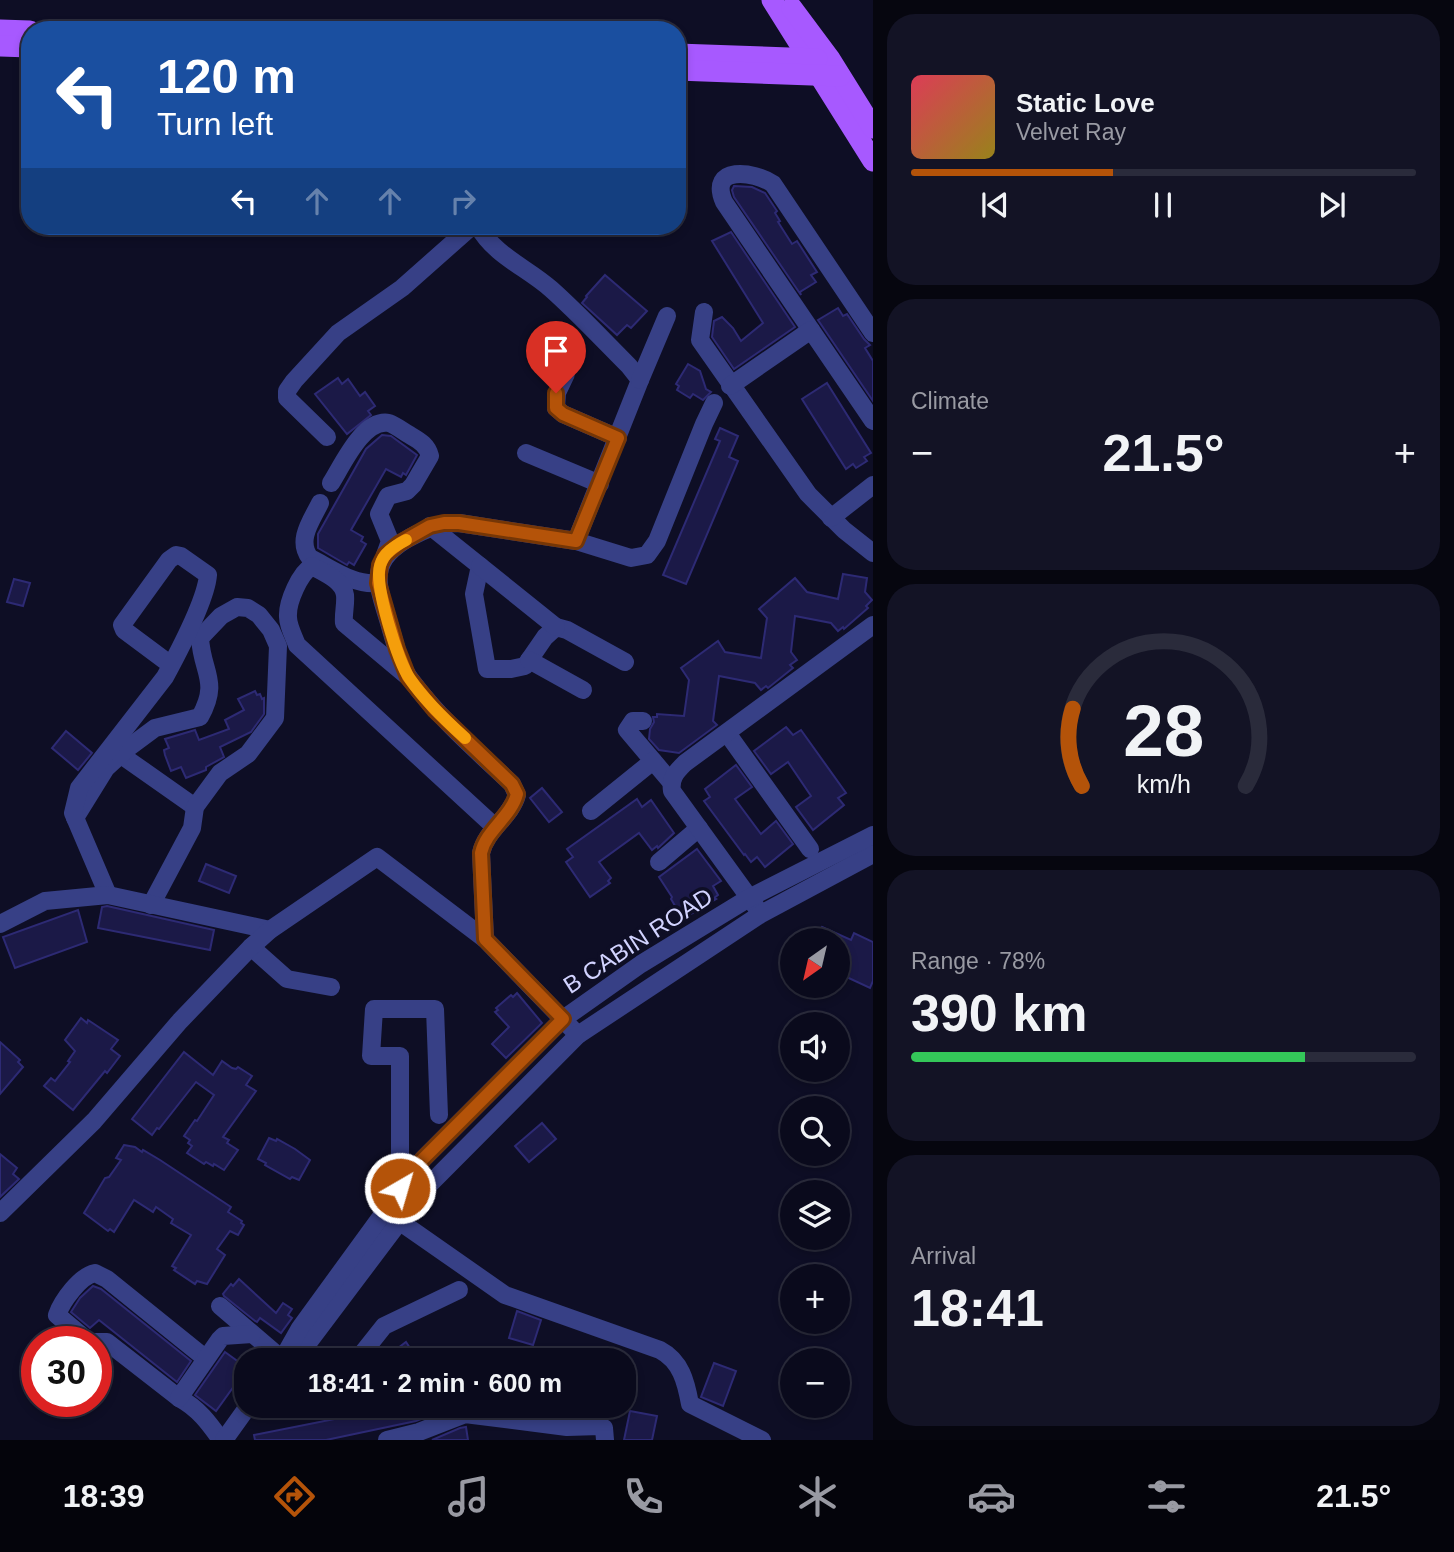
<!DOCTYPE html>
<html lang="en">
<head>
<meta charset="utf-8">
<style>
  body { margin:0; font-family:Helvetica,sans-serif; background:#131325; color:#f1f3f6; height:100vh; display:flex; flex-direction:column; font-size:26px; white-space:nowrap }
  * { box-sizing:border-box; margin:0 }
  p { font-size:23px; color:#999aa3 }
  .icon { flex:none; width:38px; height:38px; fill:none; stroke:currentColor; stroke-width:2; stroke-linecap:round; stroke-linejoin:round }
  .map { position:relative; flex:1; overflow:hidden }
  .details { display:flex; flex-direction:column; gap:14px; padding:14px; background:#06060f; width:581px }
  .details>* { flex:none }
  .banner { position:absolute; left:21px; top:21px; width:665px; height:214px; border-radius:28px; box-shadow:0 4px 10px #0003,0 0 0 2px #2a2b3b; background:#1a4fa0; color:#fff; overflow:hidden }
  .needle { width:46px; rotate:214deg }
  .buttons { position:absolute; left:780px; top:928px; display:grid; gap:14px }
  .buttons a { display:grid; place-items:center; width:70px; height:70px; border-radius:50%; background:#0a0a1c; box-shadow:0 4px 10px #0003,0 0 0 2px #2a2b3b; font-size:35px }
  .speed { position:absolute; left:21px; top:1326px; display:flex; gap:14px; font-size:35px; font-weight:700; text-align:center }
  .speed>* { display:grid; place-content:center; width:91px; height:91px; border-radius:50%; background:#0a0a1c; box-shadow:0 4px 10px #0003,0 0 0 2px #2a2b3b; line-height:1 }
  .speed .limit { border:10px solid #d22; background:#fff; color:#111 }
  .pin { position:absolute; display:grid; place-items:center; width:60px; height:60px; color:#fff; margin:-72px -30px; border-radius:50% 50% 50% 0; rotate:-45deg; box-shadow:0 0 7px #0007 }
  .pin .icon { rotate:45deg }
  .me { position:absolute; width:77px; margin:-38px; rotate:38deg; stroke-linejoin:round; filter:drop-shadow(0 0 5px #0008) }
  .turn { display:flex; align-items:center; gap:24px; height:147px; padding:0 21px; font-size:32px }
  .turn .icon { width:91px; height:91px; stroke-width:2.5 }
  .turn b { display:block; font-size:49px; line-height:60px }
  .lanes { display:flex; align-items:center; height:66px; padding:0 21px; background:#0003; justify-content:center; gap:35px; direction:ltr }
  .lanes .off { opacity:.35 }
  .big { font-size:52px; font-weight:800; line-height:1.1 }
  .details .tile { flex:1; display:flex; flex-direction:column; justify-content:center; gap:10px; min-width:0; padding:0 24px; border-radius:28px; background:#131325 }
  .details .dial { align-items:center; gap:0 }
  .dial svg { height:182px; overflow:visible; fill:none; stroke:#2a2b3b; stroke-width:7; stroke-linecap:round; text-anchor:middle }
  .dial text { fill:#f1f3f6; stroke:none }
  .song { display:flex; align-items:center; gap:21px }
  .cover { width:84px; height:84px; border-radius:10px; background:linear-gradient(135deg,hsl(350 70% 55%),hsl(50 70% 35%)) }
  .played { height:7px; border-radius:4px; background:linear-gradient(90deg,#b45309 40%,#2a2b3b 40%) }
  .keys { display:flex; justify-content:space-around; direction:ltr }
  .heat { display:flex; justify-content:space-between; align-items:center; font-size:38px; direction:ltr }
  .charge { height:10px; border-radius:5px; background:linear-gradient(90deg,#34c759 78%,#2a2b3b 0) }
  .trip { position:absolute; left:234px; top:1348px; width:402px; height:70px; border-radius:28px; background:#0a0a1c; box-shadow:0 4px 10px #0003,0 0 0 2px #2a2b3b; font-weight:800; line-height:70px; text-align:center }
  .tabs { display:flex; height:112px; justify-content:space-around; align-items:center; background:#04040b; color:#999aa3 }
  .tabs .icon { width:49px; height:49px }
  .tabs .on { color:#b45309 }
  .tabs b { font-size:32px; color:#f1f3f6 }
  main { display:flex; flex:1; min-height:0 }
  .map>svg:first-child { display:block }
</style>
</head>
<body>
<main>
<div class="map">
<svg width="873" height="1440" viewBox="0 0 873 1440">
  <rect width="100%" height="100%" fill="#0e0e25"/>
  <g fill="#1b1947" stroke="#2d2a74" stroke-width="2">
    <path d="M734,186L752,187L765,193L777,211L775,213L780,221L778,222L792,244L797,241L817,272L811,275L816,282L800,292L801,295L734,197L732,190Z"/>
    <path d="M731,232L795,327L734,369L712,337L714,321L722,317L733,328L741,341L763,323L712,241Z"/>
    <path d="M605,275L647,311L631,328L627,325L617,335L582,303L587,297L586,296Z"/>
    <path d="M838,308L843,316L847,314L864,339L870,345L865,348L873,361V401L818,320Z"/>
    <path d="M688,364L700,371L706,389L711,392L703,400L693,394L690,398L677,390L679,386L676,384Z"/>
    <path d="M338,378L342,384L348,379L360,396L365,392L375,406L368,411L371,415L347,434L315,394Z"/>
    <path d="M827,383L871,453L864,457L867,461L856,468L853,464L846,469L802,399Z"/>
    <path d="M720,428L738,436L729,457L738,461L686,584L663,575L720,441L715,439Z"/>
    <path d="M382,435L391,436L417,455L406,475L403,473L401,477L386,469L351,530L363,537L361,541L366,544L354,565L349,562L347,565L318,548V534L366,449Z"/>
    <path d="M843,574L867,578L865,592L872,600L866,606L868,608L844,629L843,627L838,631L831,623L795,616L791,652L797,660L790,665L793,668L768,688L766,686L761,690L755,683L719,676L713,721L717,725L679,753L659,750L649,739L650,729L654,722L653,717H657V714L684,716L689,680L681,668L718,641L725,652L761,658L767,618L759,609L795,578L807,592L838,599Z"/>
    <path d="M14,579L30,583L23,606L7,602Z"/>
    <path d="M255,691L257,695L260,694L262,699L264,698V714L251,732L220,747L224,757L206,767V770L186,778L181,767L171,771L165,755L164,750L169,748L165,739L195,730L199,740L229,729L225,720L244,710L238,699Z"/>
    <path d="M786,727L793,735L801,730L846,793L838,798L844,805L813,830L796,807L811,796L788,762L771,774L754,751Z"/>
    <path d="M66,731L92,753L78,770L52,748Z"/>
    <path d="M736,765L752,787L735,799L761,834L776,821L793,844L765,867L757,857L751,862L745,854L744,855L704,801L710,797L705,789Z"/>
    <path d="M542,788L562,812L549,822L530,798Z"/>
    <path d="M637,799L642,807L651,800L674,833L658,848L657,846L652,850L639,833L599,862L611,878L608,881L610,883L590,897L566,862L573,857L567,849Z"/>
    <path d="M697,849L721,881L713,886L718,895L714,898L716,899L686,917L684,914L681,916L671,899L672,897L659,877Z"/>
    <path d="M206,864L236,876L229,893L199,881Z"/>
    <path d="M107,906L214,930L210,950L98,928L102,907Z"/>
    <path d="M78,910L87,942L15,968L3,937Z"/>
    <path d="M822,927L851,940L854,933L873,942V981L870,988L838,973V940H817Z"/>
    <path d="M517,993L542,1023L506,1058L492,1044L509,1027L495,1012L498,1010L496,1008L511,995L513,997Z"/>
    <path d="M81,1018L87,1023L88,1020L118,1040L111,1049L120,1056L107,1073L105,1071L73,1110L44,1086L51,1078L55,1081L70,1062L68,1061L75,1051L65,1040Z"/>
    <path d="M0,1042L20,1060L18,1062L23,1067L0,1094Z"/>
    <path d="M184,1052L213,1075L222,1061L232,1068L236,1069L238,1067L252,1076L246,1085L256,1091L223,1137L229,1140L227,1143L238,1150L224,1170L214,1164L213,1166L206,1162L204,1164L187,1153L192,1146L188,1143L190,1140L184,1136L195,1120L197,1121L214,1095L196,1082L159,1129L157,1128L152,1135L132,1119Z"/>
    <path d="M542,1123L556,1139L529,1162L515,1146Z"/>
    <path d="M269,1138L276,1141L277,1139L295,1149L310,1160L299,1180L292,1177L290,1179L265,1165L266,1163L258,1159Z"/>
    <path d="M124,1145L135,1147L142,1152L143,1150L160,1160L231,1207L228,1212L242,1221L241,1223L244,1225L238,1235L230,1231L217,1249L225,1255L207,1284L197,1281L195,1284L174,1270L176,1268L172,1266L191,1235L171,1223L173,1219L156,1207L153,1212L134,1200L114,1232L110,1229L108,1231L84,1213L105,1178L109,1177L121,1160L116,1158Z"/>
    <path d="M0,1154L17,1168L13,1174L19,1179L0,1197Z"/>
    <path d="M239,1279L276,1313L283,1303L292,1309L288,1315L292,1318L281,1333L260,1318L257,1322L255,1321L224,1296L223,1294L231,1284L233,1286Z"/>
    <path d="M93,1286L101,1289L191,1361L177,1382L99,1320L90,1328L71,1312L80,1298Z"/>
    <path d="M517,1311L541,1320L533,1345L509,1338Z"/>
    <path d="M406,1342L418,1360H380L398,1348Z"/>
    <path d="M225,1352L247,1368L216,1411L195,1395Z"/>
    <path d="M714,1363L736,1371L723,1406L701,1397Z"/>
    <path d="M405,1405H451V1407L416,1421L326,1440H255L254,1435Z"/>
    <path d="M630,1411L657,1416L652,1440H624Z"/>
    <path d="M466,1427L468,1440H432L460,1428Z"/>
  </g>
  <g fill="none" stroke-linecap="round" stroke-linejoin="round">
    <g stroke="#374086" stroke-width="18">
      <path d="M478,226C495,256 526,267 551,289C578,313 603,340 629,366L640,380L576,541"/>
      <path d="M704,312L700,340L808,494L844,530L873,553"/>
      <path d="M811,330L724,202C708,165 754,171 773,184L873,333"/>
      <path d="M566,374L557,393L556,408L563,414L618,438"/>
      <path d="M640,380L667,316"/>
      <path d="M730,386L811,330L873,421"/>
      <path d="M327,437L287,398V391L294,381L338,333L402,288L472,226"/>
      <path d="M526,453L600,484"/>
      <path d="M331,483C342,466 363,418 389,423C395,425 403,431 408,434C418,440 427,444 430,456L413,485L407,491L388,496L379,514L390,541L385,555"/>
      <path d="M320,503C312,520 296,540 310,558C331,568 354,586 378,583"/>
      <path d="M831,518L873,485"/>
      <path d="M430,526L480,566L474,594L487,669H511L525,666L545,637L556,627L567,630L625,662"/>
      <path d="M480,566L556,627"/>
      <path d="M529,660L583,690"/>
      <path d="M406,675L344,623C343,614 346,605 345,595C343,580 324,573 312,566C300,573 287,602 288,617C288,626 294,637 297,645L495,827"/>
      <path d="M643,721H633L627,730L671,782"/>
      <path d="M727,733L810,849"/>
      <path d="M121,755L195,807"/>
      <path d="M591,811L653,761"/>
      <path d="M75,818L106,768L128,748L155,728L200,717C220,681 202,673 200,638L221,616L237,607L248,608L259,615L271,630L278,646L275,718L248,754L220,773L195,807L192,828L151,905"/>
      <path d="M659,862L699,828"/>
      <path d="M108,895L73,813L79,788L165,677C178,653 206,600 208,575L181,556L176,555L169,560L122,625L124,630L171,665"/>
      <path d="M756,907L672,791C670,778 676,772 685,763L873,625"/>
      <path d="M0,924L45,901L108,895L270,930"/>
      <path d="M485,939L481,853C486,830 511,817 517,795L512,784C477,751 440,719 411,680C400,667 396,646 391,630C380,589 363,564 409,538C426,529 439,523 459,523L576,541L631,558L647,555L657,541L704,424L714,403"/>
      <path d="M251,947L287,979L331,987"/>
      <path d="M400,1188V1056H371L374,1009H435L439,1115"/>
      <path d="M0,1213L94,1121L180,1021L251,947L270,930L377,857L485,939L578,1035"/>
      <path d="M399,1221L505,1295L660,1350C681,1361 686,1382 690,1404L762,1440"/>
      <path d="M220,1306L282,1359"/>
      <path d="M89,1342L57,1315C62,1301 80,1276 95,1273L107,1279L205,1358"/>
      <path d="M96,1342H107L179,1398C198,1408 209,1423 221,1440"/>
      <path d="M285,1355L305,1347L421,1193L578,1035L761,914L873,854"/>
      <path d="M282,1360L300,1328L423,1159L563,1019L641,964L749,898L873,835"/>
      <path d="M357,1360L384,1326L459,1290"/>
      <path d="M179,1398L220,1339L223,1336L252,1334"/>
      <path d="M224,1440L249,1405"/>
      <path d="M387,1440L419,1432L465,1414L567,1427L600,1426L604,1428L605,1440"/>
    </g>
    <g stroke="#a759ff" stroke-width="21">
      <path d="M772,0L873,161"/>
      <path d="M792,8L830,59L873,128"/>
      <path d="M0,30L30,31"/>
      <path d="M0,46L30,47"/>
      <path d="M677,54L817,59"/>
      <path d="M677,70L840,76"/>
    </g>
  </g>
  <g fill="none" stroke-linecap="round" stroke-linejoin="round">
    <g stroke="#753606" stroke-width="18">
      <path id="route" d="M400,1188L423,1159L563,1019L485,939L481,853C486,830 511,817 517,794L512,784L435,710L408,677L397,649L378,583L380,565L385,555L400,543L430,526L444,523H459L576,541L618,438L563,414L556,408V393"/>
    </g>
    <use href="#route" stroke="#b45309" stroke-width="12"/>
    <path stroke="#f59e0b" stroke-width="12" d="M406,540C395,546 383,553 380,566C374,585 398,662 410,679C425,701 445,720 465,738"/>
  </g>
  <g text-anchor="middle" stroke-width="7" stroke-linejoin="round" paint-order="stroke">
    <g font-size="24" fill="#d2d3ff" stroke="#0e0e25">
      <text transform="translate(638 941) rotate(-33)" y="8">B CABIN ROAD</text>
    </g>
  </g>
</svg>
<div class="buttons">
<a><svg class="needle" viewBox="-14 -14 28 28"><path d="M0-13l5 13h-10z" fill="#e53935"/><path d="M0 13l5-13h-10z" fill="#999aa3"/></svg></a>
<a><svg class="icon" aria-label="sound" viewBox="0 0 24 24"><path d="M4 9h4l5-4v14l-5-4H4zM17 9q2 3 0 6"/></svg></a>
<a><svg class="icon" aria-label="search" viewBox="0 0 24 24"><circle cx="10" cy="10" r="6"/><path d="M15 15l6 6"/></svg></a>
<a><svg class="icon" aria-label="layers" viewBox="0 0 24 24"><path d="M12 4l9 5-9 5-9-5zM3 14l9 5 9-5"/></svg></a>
<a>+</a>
<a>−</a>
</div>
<div class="speed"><div class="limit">30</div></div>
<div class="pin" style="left:556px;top:393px;background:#d93025"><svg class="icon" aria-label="arrive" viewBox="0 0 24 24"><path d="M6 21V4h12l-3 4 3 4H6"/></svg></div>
<svg class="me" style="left:400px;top:1188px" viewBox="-20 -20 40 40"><circle r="17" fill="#b45309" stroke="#fff" stroke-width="3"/><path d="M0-11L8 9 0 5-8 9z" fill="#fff"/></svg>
<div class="trip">18:41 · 2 min · 600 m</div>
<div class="banner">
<div class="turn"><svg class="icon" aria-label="left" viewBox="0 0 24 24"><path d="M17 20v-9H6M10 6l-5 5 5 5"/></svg><div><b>120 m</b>Turn left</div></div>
<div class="lanes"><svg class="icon" aria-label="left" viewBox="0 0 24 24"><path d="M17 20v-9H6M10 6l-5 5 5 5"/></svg><svg class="icon off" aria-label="ahead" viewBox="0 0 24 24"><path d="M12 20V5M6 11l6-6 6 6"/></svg><svg class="icon off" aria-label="ahead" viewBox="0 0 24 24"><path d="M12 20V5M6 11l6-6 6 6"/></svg><svg class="icon off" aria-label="right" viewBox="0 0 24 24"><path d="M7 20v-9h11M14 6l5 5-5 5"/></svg></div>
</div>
</div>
<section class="details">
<div class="tile">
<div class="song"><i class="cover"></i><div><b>Static Love</b><p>Velvet Ray</p></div></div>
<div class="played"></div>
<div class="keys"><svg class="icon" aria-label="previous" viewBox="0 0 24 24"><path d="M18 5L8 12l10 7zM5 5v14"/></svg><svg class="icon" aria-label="pause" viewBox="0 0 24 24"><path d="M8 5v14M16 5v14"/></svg><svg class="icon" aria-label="next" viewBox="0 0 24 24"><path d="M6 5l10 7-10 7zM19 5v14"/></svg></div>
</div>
<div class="tile"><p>Climate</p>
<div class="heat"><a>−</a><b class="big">21.5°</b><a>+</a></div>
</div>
<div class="tile dial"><svg viewBox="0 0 100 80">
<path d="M14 69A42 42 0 1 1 86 69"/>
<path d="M14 69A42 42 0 0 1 10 35" stroke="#b45309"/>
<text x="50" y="56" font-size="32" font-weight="700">28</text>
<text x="50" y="72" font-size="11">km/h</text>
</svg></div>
<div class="tile"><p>Range · 78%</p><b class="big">390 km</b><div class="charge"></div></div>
<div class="tile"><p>Arrival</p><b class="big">18:41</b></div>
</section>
</main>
<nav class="tabs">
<b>18:39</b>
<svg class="icon on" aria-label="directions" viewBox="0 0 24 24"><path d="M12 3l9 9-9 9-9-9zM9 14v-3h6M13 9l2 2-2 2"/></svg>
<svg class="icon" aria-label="music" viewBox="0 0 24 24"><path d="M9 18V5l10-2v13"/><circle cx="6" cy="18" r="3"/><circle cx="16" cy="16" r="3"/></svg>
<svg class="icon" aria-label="phone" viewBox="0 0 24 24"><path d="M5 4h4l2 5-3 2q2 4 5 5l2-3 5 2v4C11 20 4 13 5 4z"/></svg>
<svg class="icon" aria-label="climate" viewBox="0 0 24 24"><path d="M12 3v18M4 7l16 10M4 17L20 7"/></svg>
<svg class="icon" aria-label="car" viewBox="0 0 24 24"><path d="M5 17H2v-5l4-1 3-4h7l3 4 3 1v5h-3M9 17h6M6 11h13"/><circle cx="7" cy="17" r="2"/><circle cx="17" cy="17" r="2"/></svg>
<svg class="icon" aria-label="filters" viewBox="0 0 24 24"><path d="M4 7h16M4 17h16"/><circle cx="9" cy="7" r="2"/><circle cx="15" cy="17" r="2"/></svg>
<b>21.5°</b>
</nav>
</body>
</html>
